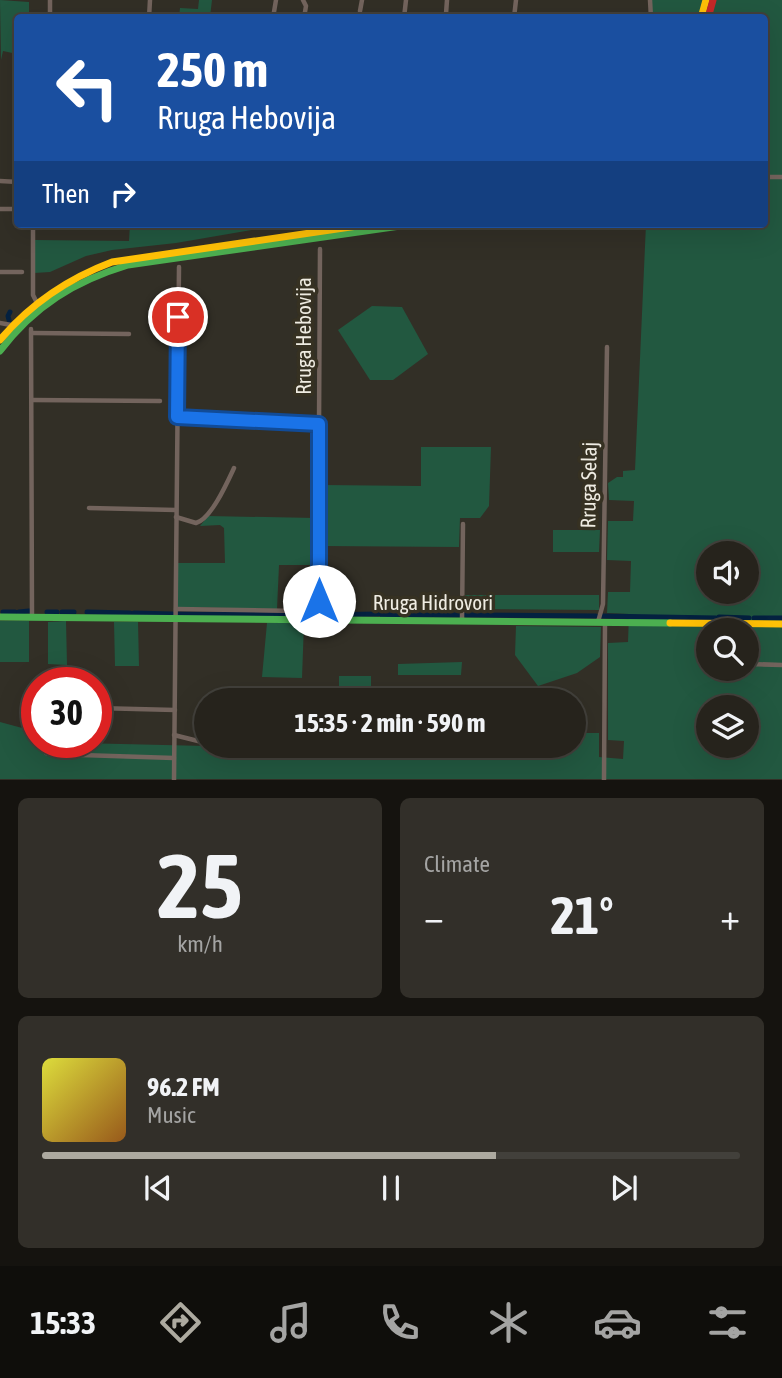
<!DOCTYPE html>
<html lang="en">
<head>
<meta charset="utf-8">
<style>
  body { margin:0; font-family:"Asap Condensed",sans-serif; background:#322f29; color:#f1f3f6; height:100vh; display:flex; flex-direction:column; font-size:26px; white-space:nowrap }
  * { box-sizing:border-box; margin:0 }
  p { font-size:23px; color:#a4a4a3 }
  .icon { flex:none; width:38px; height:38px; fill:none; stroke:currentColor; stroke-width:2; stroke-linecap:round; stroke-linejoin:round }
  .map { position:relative; height:780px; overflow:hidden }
  .panel { display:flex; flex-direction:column; gap:18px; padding:18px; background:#15130f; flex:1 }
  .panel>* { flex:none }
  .guide { position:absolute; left:14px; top:14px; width:754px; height:214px; border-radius:7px; box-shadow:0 7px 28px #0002,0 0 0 2px #42403b; background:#1a4fa0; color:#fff; overflow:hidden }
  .buttons { position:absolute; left:696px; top:541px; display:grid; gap:14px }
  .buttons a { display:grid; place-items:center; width:63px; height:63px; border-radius:50%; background:#26231c; box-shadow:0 7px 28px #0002,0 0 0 2px #42403b; font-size:35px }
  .speed { position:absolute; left:21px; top:667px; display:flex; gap:14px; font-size:35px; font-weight:700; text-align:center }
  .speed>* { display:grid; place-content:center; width:91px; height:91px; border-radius:50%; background:#26231c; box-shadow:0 7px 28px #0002,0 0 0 2px #42403b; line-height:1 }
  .speed .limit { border:10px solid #d22; background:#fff; color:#111 }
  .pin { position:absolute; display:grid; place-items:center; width:60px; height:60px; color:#fff; margin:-30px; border:4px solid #fff; border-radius:50%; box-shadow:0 2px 7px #0007 }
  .me { position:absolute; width:77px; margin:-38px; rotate:0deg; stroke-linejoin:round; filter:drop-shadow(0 0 5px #0008) }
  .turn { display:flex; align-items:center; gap:24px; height:147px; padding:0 28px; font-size:32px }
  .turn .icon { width:91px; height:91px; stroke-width:2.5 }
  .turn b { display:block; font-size:49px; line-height:60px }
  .then { display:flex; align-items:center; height:66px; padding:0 28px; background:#0003; gap:14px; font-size:26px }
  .big { font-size:52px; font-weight:700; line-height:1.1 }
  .panel .widget { flex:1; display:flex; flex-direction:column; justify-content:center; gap:10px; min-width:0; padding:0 24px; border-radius:10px; background:#322f29 }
  .panel .dial { align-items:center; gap:0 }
  .dial b { font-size:91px; line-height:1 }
  .song { display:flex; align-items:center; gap:21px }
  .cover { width:84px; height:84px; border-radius:10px; background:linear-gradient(135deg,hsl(60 70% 55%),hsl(30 70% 35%)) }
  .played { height:7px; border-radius:4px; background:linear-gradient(90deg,#adaaa0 65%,#42403b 65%) }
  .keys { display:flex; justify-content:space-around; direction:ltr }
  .heat { display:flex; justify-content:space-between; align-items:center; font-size:38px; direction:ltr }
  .panel .tiles { flex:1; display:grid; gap:18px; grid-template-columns:1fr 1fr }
  .widget:last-child { grid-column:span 2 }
  .trip { position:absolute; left:194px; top:688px; width:392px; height:70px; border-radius:35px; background:#26231c; box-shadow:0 7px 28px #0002,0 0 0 2px #42403b; font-weight:700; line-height:70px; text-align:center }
  .tab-bar { display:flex; height:112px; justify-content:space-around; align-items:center; background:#0f0e0b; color:#a4a4a3 }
  .tab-bar .icon { width:49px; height:49px }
  .tab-bar .current { color:#adaaa0 }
  .tab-bar b { font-size:32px; color:#f1f3f6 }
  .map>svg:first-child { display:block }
</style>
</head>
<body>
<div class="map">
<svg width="782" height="780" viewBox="0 0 782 780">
  <rect width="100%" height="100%" fill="#322f26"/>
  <g fill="#225840" fill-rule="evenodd">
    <path d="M0,0L29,2V17L18,18L17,54L3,51L1,60Z"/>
    <path d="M199,0H212L210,17H179L180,8L198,9Z"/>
    <path d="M650,0H782V779H0V722L37,732V742L206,746H574V733H599V757L623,759L624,741L608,740V643L628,642L629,614L607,613L608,592H630L631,561L607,560L608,521H633L634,501L609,500L608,483L617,477H623V471L635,470L646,224H765V18L650,17ZM709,553H747V592H709ZM709,630H747V668H709ZM709,707H747V746H709Z"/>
    <path d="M130,224H175L176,229H182L264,228L176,243L112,250L86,256L50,272L34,273L35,240L129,241Z"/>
    <path d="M372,306L402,307L428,354L393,380H370L338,330Z"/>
    <path d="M421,447H491L489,506L480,518H460L459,547L323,546V485L421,486Z"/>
    <path d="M208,516L315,518V565H279L277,609L177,607L178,563H225L224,528L220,525L200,526Z"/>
    <path d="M553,530H600L599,552H553Z"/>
    <path d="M465,595H599V610L465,609Z"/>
    <rect x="0" y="621" width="29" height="41"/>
    <path d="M66,621L67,665L48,664V622Z"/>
    <path d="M114,622H138L139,666H115Z"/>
    <path d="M267,623H304L302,678L262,677Z"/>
    <path d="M516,626L601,627L600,657L577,673L538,686L515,655Z"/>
    <path d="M462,662L461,675H398V664Z"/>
    <rect x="339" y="676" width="32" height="24"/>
  </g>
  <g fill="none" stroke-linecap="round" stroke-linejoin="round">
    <g stroke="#042140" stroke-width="5">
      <path d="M9,320L8,316L10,312"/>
      <path d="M3,612H15"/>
      <path d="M19,612L29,611"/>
      <path d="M47,612H57"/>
      <path d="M62,612H74"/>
      <path d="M87,612L130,613"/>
      <path d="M134,613L172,614"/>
      <path d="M177,614L317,615"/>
      <path d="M319,615L378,614"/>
      <path d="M382,615H404"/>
      <path d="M409,615H431"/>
      <path d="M435,615H460"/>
      <path d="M466,615L596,616"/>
      <path d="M601,616L716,618"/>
      <path d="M719,617L749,618"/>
      <path d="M754,618H782"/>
    </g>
    <g stroke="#73645d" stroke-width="4.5">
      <path d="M303,0L306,6L304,18"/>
      <path d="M447,0L446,14L465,17"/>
      <path d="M650,0L651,18"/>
      <path d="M360,11L362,0"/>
      <path d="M50,18V0"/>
      <path d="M149,18L150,0"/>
      <path d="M273,18L276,0"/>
      <path d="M404,18L406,0"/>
      <path d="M514,18L516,0"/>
      <path d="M765,177H782"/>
      <path d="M0,181L18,182"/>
      <path d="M0,209H17"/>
      <path d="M33,224V295L36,301"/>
      <path d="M0,272H22"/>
      <path d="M0,323L11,325"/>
      <path d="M31,329L32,617"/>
      <path d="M32,333L129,334"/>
      <path d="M32,400L160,401"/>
      <path d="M177,417L319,424"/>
      <path d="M89,508L176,510"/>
      <path d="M176,517L196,523C211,519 227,483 234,468"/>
      <path d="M176,609L298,611L318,608L320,249"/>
      <path d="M462,621L463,524"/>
      <path d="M598,622L603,604L607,347"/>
      <path d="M749,624L748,661L750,664L782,665"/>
      <path d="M32,707H37"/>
      <path d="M96,708L175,710"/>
      <path d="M174,735L206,743"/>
      <path d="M218,746L232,747L239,746"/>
      <path d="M45,749L46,753L50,754L174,758"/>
      <path d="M174,780L179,267"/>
      <path d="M604,780L605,622"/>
    </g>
    <g stroke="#4caf50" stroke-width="7">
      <path d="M0,351C34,306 75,281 128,265L414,224"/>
      <path d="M0,617L670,623"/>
    </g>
    <g stroke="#ffc107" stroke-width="7">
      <path d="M701,18L706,0"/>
      <path d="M0,340C31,303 67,279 112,262L371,224"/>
      <path d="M670,623L782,624"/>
    </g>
    <path stroke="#c62828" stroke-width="7" d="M708,18L713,0"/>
  </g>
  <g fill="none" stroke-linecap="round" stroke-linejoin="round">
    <g stroke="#114b97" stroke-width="18">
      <path id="route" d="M178,317L177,417L319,424V601"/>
    </g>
    <use href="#route" stroke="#1a73e8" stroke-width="12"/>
  </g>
  <g text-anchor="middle" stroke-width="7" stroke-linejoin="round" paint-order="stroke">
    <g font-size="21" fill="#efece2" stroke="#363122">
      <text transform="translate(304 336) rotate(-90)" y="7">Rruga Hebovija</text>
      <text transform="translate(589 485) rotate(-89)" y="7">Rruga Selaj</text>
      <text x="433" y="610">Rruga Hidrovori</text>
    </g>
  </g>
</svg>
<div class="buttons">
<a><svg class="icon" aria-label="sound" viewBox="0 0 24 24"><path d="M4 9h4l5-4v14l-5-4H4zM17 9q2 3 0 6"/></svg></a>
<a><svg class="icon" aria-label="search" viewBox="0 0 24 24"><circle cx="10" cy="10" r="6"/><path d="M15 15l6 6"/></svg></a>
<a><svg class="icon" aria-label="layers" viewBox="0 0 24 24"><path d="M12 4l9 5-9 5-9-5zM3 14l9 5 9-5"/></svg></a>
</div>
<div class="speed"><div class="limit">30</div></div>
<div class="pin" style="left:178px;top:317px;background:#d93025"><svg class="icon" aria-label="arrive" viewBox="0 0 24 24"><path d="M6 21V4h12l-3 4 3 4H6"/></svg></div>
<svg class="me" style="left:319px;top:601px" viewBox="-20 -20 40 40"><circle r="19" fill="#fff"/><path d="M0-13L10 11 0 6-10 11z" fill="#1a73e8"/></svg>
<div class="trip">15:35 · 2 min · 590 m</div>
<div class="guide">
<div class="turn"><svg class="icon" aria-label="left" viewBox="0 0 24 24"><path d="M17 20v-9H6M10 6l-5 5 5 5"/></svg><div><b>250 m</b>Rruga Hebovija</div></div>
<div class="then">Then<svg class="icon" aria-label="right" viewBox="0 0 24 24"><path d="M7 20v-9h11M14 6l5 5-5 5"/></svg></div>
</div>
</div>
<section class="panel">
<div class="tiles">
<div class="widget dial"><b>25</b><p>km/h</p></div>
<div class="widget"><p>Climate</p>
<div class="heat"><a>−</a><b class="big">21°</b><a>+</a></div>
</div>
<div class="widget">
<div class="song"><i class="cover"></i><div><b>96.2 FM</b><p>Music</p></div></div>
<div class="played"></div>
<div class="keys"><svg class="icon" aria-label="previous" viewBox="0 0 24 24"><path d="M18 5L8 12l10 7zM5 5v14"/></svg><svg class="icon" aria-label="pause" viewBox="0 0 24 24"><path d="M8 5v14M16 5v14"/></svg><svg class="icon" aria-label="next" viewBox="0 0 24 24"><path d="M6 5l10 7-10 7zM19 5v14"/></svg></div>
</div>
</div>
</section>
<nav class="tab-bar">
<b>15:33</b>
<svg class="icon current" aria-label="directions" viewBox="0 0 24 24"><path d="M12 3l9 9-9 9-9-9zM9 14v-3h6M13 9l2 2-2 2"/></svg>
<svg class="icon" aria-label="music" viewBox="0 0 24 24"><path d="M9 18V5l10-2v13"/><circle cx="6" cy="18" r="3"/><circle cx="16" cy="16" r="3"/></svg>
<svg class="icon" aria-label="phone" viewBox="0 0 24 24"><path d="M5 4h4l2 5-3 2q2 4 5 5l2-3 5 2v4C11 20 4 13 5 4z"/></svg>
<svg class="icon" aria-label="climate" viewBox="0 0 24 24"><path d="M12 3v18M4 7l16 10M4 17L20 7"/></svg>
<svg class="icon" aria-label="car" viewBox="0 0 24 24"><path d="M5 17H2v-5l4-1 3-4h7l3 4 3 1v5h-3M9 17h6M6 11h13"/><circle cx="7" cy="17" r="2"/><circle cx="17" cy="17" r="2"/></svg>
<svg class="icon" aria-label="filters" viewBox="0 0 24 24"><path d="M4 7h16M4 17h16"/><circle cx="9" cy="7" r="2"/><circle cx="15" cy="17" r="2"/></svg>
</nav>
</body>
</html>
